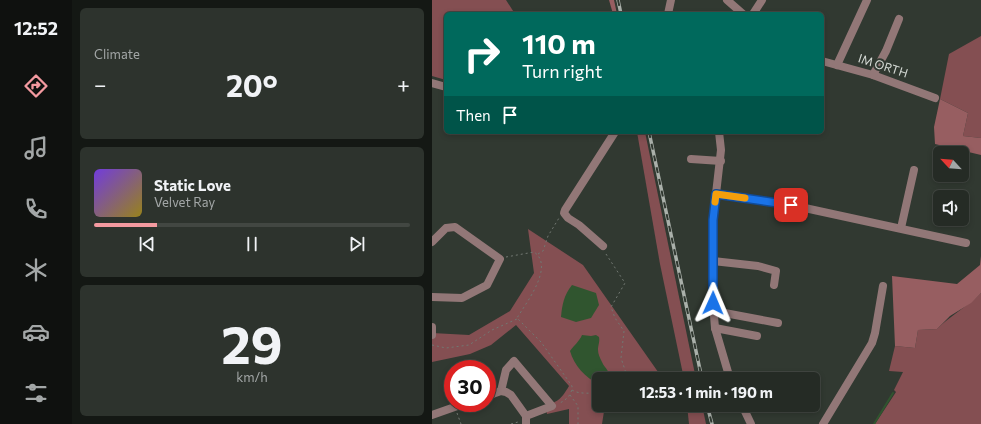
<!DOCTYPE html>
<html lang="en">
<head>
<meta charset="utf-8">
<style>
  body { margin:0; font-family:Commissioner,sans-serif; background:#2d332d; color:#f1f3f6; height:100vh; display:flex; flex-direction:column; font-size:15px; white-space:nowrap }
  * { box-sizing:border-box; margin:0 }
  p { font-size:13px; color:#a3a7a7 }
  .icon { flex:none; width:22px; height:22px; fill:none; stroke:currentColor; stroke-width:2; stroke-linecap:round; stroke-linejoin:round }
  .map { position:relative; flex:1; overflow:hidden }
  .panel { display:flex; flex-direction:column; gap:8px; padding:8px; background:#141814; width:360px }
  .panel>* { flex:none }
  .top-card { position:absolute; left:12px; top:12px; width:380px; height:122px; border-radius:6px; box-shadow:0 2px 6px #0003,0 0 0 1px #424742; background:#00695c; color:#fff; overflow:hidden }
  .needle { width:26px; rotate:296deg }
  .controls { position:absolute; left:501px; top:146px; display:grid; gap:8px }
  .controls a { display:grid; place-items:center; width:36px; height:36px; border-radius:6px; background:#252b25; box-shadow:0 2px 6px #0003,0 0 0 1px #424742; font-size:20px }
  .speed { position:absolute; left:12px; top:360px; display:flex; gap:8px; font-size:20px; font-weight:700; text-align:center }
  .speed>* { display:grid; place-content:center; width:52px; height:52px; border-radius:50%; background:#252b25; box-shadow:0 2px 6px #0003,0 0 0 1px #424742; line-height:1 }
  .speed .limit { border:6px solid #d22; background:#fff; color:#111 }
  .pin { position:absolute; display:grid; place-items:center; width:34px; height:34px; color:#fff; margin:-17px; border-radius:8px; box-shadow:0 2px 6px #0006 }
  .me { position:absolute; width:44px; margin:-22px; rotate:1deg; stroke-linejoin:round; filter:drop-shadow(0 0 3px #0008) }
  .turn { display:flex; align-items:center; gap:14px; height:84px; padding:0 12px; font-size:18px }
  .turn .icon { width:52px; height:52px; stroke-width:2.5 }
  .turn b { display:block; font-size:28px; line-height:34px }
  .then { display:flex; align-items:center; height:38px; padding:0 12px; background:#0003; gap:8px; font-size:15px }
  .big { font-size:30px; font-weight:700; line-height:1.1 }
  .panel .tile { flex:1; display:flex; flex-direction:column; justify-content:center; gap:6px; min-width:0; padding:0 14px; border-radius:6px; background:#2d332d }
  .panel .dial { align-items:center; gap:0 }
  .dial b { font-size:52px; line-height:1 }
  .song { display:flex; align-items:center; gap:12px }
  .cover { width:48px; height:48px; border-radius:6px; background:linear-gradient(135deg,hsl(260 70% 55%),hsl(50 70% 35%)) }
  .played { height:4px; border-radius:2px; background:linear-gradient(90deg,#f49aa0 20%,#424742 20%) }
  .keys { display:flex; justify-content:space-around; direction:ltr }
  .heat { display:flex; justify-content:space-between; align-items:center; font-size:22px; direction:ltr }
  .trip { position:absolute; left:160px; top:372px; width:228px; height:40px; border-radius:6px; background:#252b25; box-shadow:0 2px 6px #0003,0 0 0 1px #424742; font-weight:700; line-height:40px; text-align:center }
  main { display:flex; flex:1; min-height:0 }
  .menu { display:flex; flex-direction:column; width:72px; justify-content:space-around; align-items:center; background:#0f110f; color:#a3a7a7 }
  .menu .icon { width:28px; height:28px }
  .menu .current { color:#f49aa0 }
  .menu b { font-size:18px; color:#f1f3f6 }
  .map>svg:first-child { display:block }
</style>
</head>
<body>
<main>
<nav class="menu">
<b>12:52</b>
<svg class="icon current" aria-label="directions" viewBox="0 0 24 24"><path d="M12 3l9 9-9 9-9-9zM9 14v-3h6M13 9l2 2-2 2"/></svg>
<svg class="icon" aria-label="music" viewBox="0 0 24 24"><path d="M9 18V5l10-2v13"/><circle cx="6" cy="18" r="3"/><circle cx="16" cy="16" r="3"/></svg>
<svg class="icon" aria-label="phone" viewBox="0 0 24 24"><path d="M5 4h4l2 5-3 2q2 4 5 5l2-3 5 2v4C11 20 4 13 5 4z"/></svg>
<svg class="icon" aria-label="climate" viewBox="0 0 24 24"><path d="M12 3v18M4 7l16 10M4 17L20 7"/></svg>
<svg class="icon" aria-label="car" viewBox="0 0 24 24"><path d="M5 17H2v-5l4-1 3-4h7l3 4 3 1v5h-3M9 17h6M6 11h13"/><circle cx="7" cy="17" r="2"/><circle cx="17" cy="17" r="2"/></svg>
<svg class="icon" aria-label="filters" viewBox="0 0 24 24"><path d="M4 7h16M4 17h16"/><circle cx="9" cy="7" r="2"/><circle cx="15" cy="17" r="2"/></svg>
</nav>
<section class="panel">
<div class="tile"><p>Climate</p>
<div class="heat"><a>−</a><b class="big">20°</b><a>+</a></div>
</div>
<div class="tile">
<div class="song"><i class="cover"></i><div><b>Static Love</b><p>Velvet Ray</p></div></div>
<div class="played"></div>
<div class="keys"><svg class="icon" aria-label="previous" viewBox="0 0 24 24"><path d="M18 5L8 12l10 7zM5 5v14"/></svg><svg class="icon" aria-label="pause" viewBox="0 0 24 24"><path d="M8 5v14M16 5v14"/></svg><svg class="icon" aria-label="next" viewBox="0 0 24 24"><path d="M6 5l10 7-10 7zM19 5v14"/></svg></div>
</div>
<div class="tile dial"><b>29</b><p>km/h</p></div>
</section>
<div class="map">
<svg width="549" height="424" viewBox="0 0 549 424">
  <rect width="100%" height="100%" fill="#313931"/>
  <g fill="#844f52">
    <path d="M0,0H74L83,14H14V80L0,76Z"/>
    <path d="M549,36V138L531,136L536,113L508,99L517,54Z"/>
    <path d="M205,132H213L264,379H252L228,264Z"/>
    <path d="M96,229L151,265L231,379H167V405H173L170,424H137V409L115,414L114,406C127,401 130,398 137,386L84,325L59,345L38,354L0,362V333L37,335L78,311L102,273Z"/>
    <path d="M549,293V424H443L464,392L462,390L471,372L457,371L463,346L483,348L486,330L505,329C519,315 535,307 549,293Z"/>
    <path d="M255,405H270L274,424H257Z"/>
  </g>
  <g fill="#975e61">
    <path d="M177,0H182L185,14H181Z"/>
    <path d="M508,99L536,113L531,136L549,138V155L503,144L502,127Z"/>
    <path d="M549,256V293L539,303L518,316L505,329L486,330L483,348L463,346L460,276L525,284L548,265Z"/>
  </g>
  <g fill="#30552f">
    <path d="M140,285L164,293L167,305L159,318L144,322L129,317C130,305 132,295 140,285Z"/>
    <path d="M150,335L159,336L164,335L167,337C168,342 166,345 166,350C166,354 168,358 170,362C173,369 179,371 177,379H167V384C153,378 142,365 138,351C142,345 147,342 150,335Z"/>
  </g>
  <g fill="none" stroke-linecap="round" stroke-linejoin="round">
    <path stroke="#30552f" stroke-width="2" d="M442,424L461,393"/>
    <g stroke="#727872" stroke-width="1" stroke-dasharray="2 3" stroke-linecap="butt">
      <path d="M106,254L111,251L116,236L127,218"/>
      <path d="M174,254L193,283L179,307L183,318L192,331L189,358L194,373L193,379"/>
      <path d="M74,257L102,252C123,266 94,303 85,318L109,342L140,386C140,395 135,399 128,403"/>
      <path d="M0,345L14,348L37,345L60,330L85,319"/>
      <path d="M140,390C148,395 158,392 167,394"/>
      <path d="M138,395L146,406V424"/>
      <path d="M25,413L29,424"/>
      <path d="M79,424L86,422"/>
    </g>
    <g stroke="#927777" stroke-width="8">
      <path d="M295,0L311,14"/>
      <path d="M236,14L239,0"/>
      <path d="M321,14L330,0"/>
      <path d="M390,61L441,75L503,98"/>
      <path d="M405,65L435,0"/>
      <path d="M441,75L454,51L467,19"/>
      <path d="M0,83L14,87"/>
      <path d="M287,132L289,150L281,220V303L283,328L298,379"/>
      <path d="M259,159L289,161"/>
      <path d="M284,194L359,205L534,243"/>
      <path d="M469,228L482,170"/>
      <path d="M0,242L14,228L23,227L68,259L55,285L30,298L0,297"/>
      <path d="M171,246L147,225L136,218L132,213L133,210L183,132"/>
      <path d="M281,261L326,266L344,271L342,285"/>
      <path d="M282,311L346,323"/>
      <path d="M0,327V335"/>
      <path d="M283,328L325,336"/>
      <path d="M297,375L330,378"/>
      <path d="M69,391L74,370L82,361L120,406L94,416"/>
      <path d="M55,396L69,391L74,392L79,395L94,416V424"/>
      <path d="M310,405L319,424"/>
      <path d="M0,415L34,403"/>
      <path d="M391,424L440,343L443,333L451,286"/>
    </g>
    <g stroke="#aab0aa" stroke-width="3.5">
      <g id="rail">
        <path d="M186,0L189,14"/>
        <path d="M217,132L270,379"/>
        <path d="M275,405L280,424"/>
      </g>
    </g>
    <use href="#rail" stroke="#313931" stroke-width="2" stroke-dasharray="6" stroke-linecap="butt"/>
  </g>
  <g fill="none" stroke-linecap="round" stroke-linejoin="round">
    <g stroke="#114b97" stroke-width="10">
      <path id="route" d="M281,303V220L284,194L359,205"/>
    </g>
    <use href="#route" stroke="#1a73e8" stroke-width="7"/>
    <path stroke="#f59e0b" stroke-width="7" d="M283,202L284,194L313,198"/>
  </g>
  <g text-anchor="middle" stroke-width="4" stroke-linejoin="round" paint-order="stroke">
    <g font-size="12" fill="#d7dcd7" stroke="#313931">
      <text transform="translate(451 66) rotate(18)" y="4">IM ORTH</text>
    </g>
  </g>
</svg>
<div class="controls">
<a><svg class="needle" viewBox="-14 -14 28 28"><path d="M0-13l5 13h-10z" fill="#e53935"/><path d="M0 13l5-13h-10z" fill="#a3a7a7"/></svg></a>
<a><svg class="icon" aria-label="sound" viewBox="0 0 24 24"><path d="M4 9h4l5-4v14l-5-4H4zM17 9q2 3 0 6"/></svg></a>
</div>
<div class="speed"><div class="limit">30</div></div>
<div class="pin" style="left:359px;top:205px;background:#d93025"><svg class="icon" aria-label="arrive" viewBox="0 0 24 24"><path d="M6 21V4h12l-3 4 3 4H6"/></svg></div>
<svg class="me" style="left:281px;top:303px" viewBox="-20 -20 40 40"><path d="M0-17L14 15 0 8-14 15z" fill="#1a73e8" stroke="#fff" stroke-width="4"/></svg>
<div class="trip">12:53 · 1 min · 190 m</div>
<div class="top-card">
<div class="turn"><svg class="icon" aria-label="right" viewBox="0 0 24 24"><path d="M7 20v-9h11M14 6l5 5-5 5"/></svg><div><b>110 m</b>Turn right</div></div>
<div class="then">Then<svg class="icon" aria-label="arrive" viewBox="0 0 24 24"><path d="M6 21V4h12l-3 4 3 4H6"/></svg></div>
</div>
</div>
</main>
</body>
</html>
